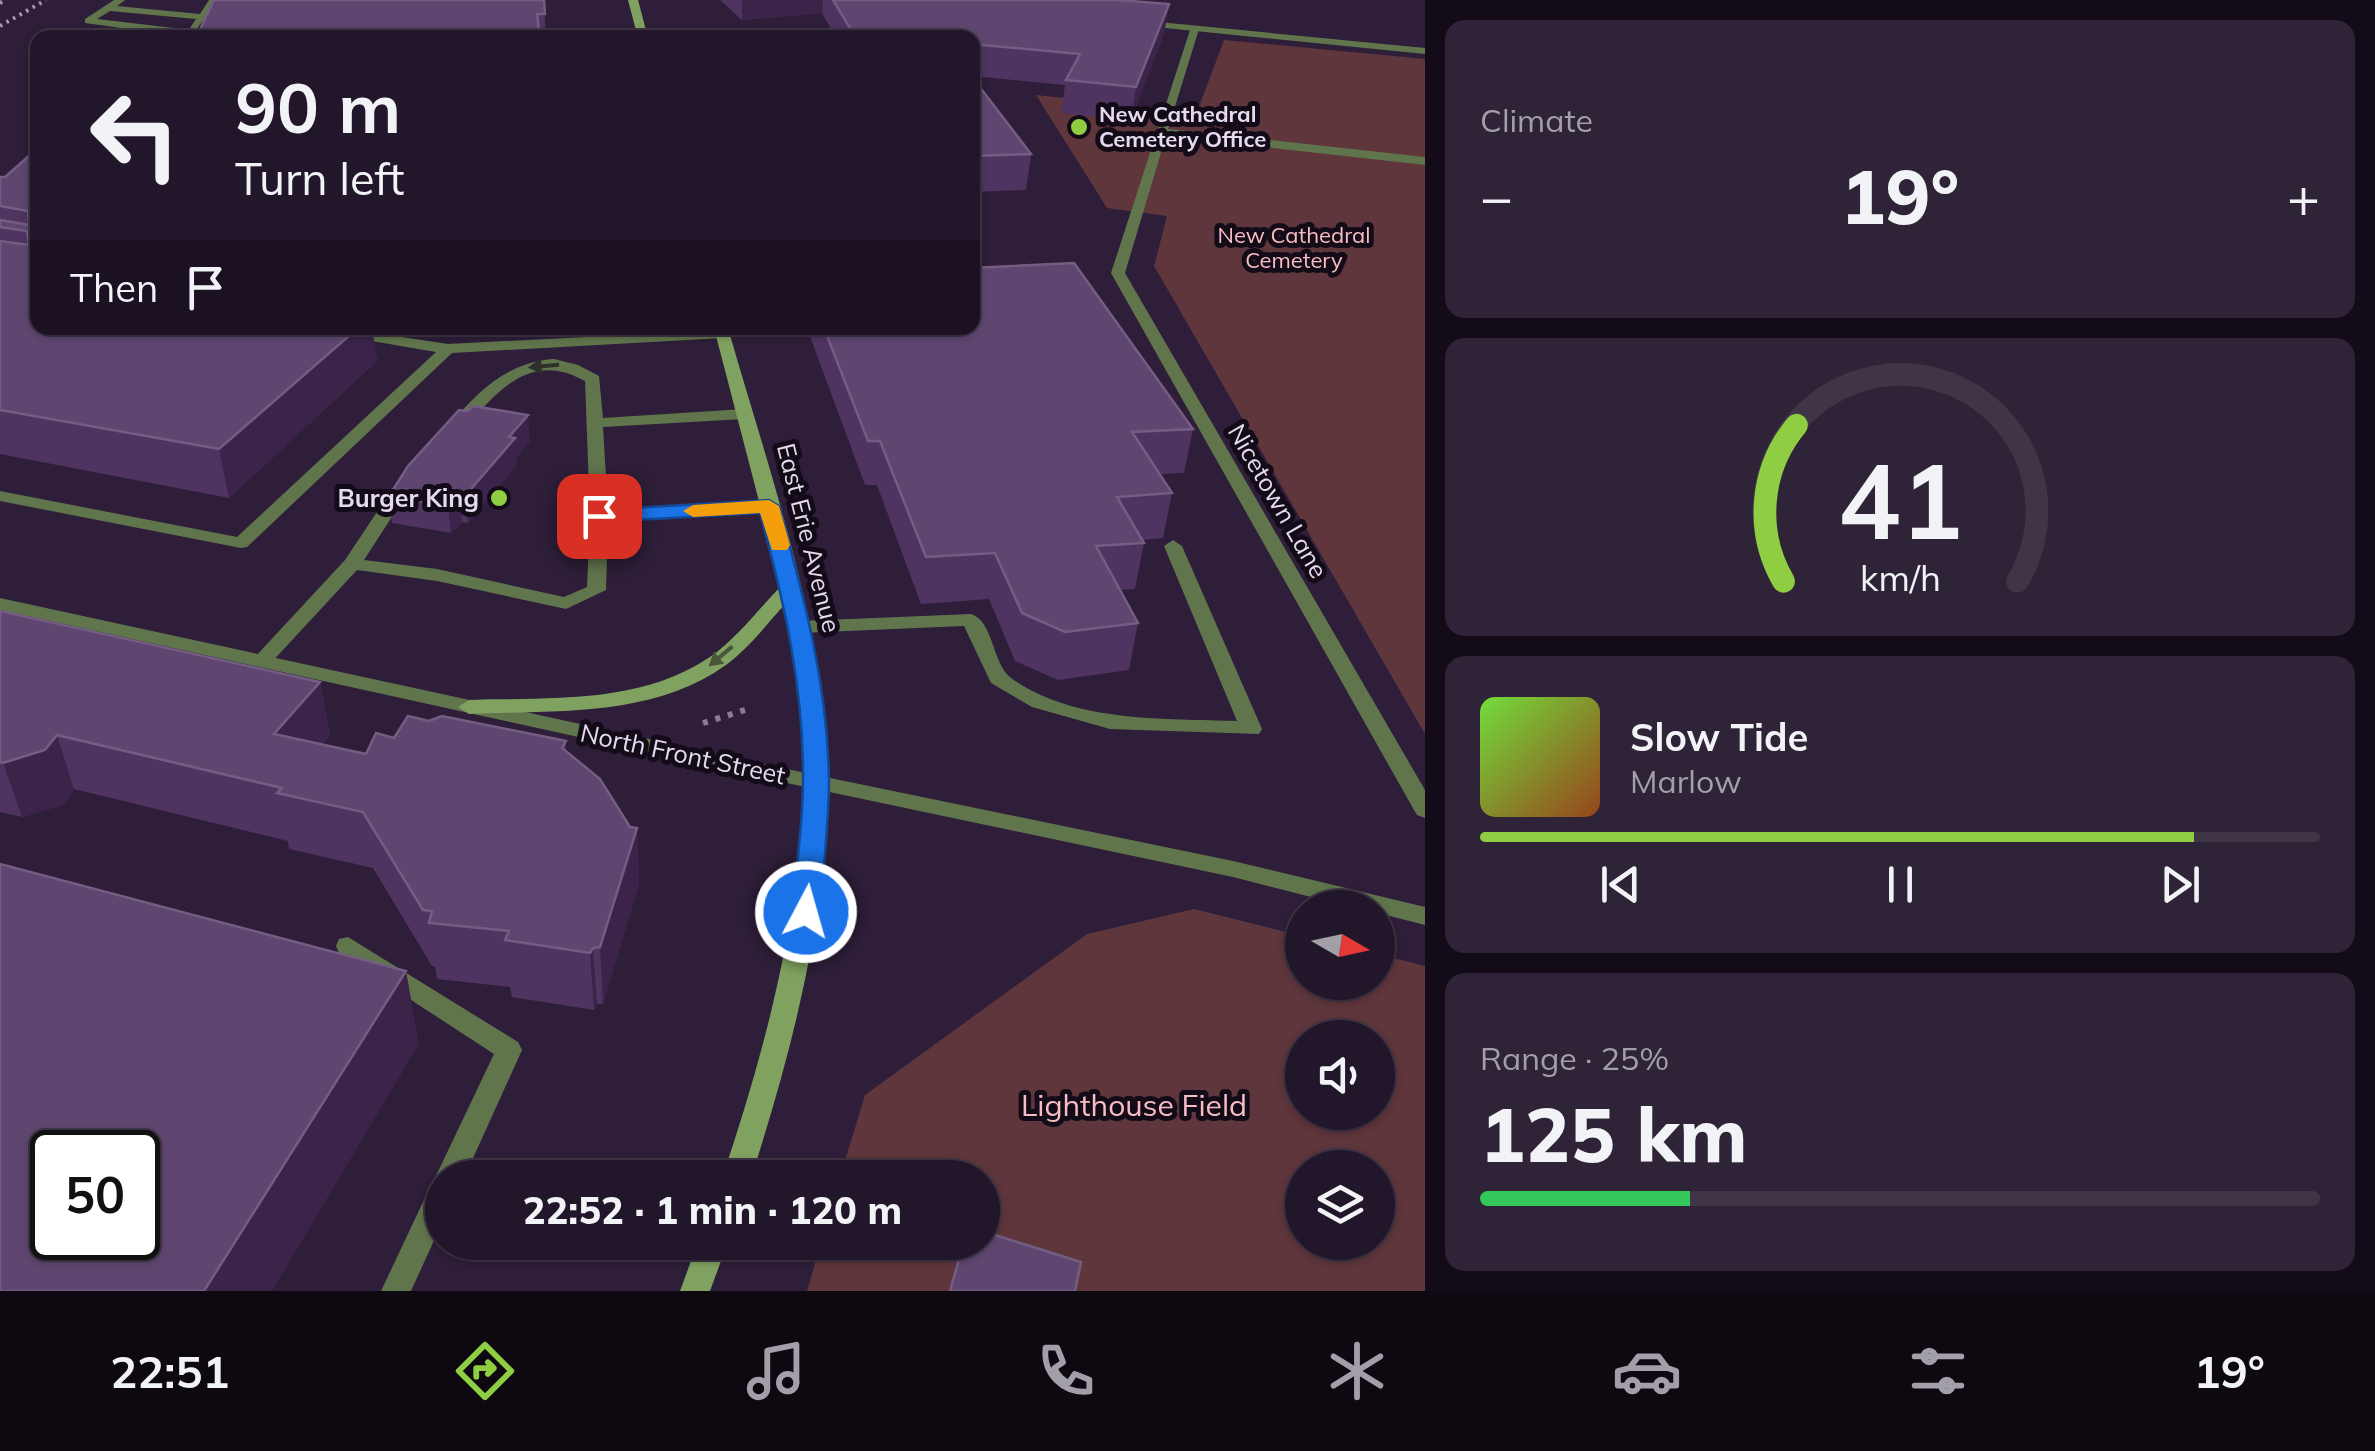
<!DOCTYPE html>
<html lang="en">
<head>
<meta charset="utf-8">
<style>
  body { margin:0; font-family:Mulish,sans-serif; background:#2e2337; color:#f1f3f6; height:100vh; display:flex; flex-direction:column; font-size:38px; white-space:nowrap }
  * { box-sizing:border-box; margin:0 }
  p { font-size:32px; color:#a29fa9 }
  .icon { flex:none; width:55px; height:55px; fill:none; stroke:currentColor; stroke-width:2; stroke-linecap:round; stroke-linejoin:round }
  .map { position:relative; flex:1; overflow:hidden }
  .details { display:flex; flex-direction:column; gap:20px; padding:20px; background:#130c18; width:950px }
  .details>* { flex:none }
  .top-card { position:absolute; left:30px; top:30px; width:950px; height:305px; border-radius:20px; box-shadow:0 2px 8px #0004,0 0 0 2px #3f3547; background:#22162b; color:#f1f3f6; overflow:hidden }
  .needle { width:65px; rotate:99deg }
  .buttons { position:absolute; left:1285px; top:890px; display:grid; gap:20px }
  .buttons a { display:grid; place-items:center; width:110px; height:110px; border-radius:50%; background:#22162b; box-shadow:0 2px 8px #0004,0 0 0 2px #3f3547; font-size:50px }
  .speed { position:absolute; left:30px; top:1130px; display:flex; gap:20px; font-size:50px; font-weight:700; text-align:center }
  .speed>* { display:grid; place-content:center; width:130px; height:130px; border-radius:50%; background:#22162b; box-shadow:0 2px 8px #0004,0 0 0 2px #3f3547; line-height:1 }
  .speed .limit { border:5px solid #111; border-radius:15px; background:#fff; color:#111 }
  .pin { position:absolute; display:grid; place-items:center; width:85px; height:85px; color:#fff; margin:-42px; border-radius:20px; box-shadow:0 5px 15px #0006 }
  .me { position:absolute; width:110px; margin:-55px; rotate:6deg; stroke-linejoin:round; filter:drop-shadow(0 0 8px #0008) }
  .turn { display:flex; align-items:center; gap:35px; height:210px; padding:0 40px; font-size:45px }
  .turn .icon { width:130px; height:130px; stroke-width:2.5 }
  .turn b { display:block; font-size:70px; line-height:85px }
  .then { display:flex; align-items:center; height:95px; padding:0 40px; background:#0003; gap:20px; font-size:38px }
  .big { font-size:75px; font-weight:800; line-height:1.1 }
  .details .widget { flex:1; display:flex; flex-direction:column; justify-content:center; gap:15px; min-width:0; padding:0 35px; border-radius:20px; background:#2e2337 }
  .details .dial { align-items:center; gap:0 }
  .dial svg { height:260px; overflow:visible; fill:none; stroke:#3f3547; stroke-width:7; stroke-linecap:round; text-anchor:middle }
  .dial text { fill:#f1f3f6; stroke:none }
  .song { display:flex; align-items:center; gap:30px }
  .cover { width:120px; height:120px; border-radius:15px; background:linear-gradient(135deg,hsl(100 70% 55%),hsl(20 70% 35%)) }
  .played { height:10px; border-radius:5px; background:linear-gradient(90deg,#8fcd42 85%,#3f3547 85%) }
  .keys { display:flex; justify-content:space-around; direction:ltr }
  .heat { display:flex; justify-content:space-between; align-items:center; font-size:55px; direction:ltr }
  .charge { height:15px; border-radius:8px; background:linear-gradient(90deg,#34c759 25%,#3f3547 0) }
  .trip { position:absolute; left:425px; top:1160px; width:575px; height:100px; border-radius:50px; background:#22162b; box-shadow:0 2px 8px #0004,0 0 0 2px #3f3547; font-weight:800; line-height:100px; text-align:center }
  .tabs { display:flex; height:160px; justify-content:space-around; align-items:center; background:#0e0911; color:#a29fa9 }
  .tabs .icon { width:70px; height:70px }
  .tabs .active { color:#8fcd42 }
  .tabs b { font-size:45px; color:#f1f3f6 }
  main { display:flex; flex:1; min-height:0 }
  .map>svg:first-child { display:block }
</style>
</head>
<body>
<main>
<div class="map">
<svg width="1425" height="1291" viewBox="0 0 1425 1291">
  <rect width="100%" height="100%" fill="#2e1e39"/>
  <g fill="#5e363c" fill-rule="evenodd">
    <path d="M1224,40L1425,59V734L1154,266L1167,216L1107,208L1036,95L1197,112Z"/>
    <path d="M1194,909L1302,936V982H1378V954L1425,966V1291H807L821,1243L982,1242V1178L840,1177L865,1095L1087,934ZM1302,1038H1378V1112H1302ZM1302,1168H1378V1242H1302Z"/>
  </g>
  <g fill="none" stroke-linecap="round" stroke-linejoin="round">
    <path stroke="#8a7d93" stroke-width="6" stroke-dasharray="5 8" stroke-linecap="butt" d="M703,723L745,710"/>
    <g fill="#60754c" fill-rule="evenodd">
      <path d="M114,0H125L117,6L200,14L209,0H219L195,31L190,28L196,19L110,11L97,19L191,30L196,33L194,38L85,23V19Z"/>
      <path d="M1191,27L1199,29L1168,129L1425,157V165L1166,136L1125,273L1425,790V818L1417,815L1414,810L1111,273Z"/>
      <path d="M312,328H343L448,344L723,330L730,334L723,338L452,353L247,547L241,548L0,501V491L237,537L436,352L319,332Z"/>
      <path d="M554,359L578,365L599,376L603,418L744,409L752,414L744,419L603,427L608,510L769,501L778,506L769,511L608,521L606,590L566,609L437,581L357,570L269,665H255L252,661L255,657L345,560L397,482L403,481L412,486L364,560L437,569L564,597L587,587L590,516L585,381C531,351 500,389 465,427H453L451,424C478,390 509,362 554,359Z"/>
      <path d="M1173,540L1182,546L1262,729L1259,734L1110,729L1032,707L991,683L964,626L801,633L791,627L801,621L971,614C994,621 992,664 1011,678C1075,723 1162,718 1237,721L1164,546Z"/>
      <path d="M348,937L518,1042L522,1050L464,1178H442V1223L411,1291H381L432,1183L436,1181L435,1178L494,1054L339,953L336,946L339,939Z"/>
    </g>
    <g fill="#60754c" fill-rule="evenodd">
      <path d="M1138,20L1425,48V54L1135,25Z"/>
      <path d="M0,598L801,772L1233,861L1425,907V925L1378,913V908H1354L1233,877L801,786L0,610Z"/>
    </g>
    <g fill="#80a260" fill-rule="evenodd">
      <path d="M628,0H638L648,38H638Z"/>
      <path d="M714,328H728C762,447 806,573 821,695C842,858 801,1023 751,1178H722C784,994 831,797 786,603C767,624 749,648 726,665C652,718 555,710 469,714L458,707L469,700C550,697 639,705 710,657C737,638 758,610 781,586Z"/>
      <path d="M698,1242H728L710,1291H680Z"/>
    </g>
    <g stroke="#a79bb0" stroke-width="4" stroke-dasharray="2.5 5" stroke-linecap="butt">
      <path d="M0,3L6,0"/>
      <path d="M0,26L46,0"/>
    </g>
  </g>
  <g fill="#4f3461">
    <path d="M544,0L546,38H196Z"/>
    <path d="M720,0H1118L1169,4L1164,34L1131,120L1061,113L1065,85L972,76V38H836L822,13L742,20Z"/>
    <path d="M972,77L1031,154L1026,190L972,192Z"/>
    <path d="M38,148V328H372L377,361L229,498L0,454V177H5Z"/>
    <path d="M811,328H972L1193,429L1184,473L1160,474L1172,493L1163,538L1143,540L1144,543L1135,589L1120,590L1138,623L1129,670L1058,680L1015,661L989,599L921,604L877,485H865L811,339Z"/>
    <path d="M530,441L517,457V465L468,523L462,522L451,533L392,523L389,496Z"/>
    <path d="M0,611L320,682L330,735L322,745L366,754L394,738L429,721L566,741V751L630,827L637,828L639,883L603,1004H597L594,1010L512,997L510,987L437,979L435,966H432L373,868L289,849L288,841L74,789L63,805L22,817L0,812Z"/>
  </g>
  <g fill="#3b234a">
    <path d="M742,0H823L822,13L742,20Z"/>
    <path d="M1169,4L1164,34L1131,120L1136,87Z"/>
    <path d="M358,328H372L377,361L229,498L219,449Z"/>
    <path d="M528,415L530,441L517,457V465L468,523L465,496L509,437Z"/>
    <path d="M459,495L462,522L451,533L448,506Z"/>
    <path d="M320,682L330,735L285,789L274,734Z"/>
    <path d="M57,735L74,789L63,805L22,817L3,763Z"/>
    <path d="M637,828L639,883L603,1004L600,947Z"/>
    <path d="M593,948L597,1004L594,1010L590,953Z"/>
    <path d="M406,971L419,1044L272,1291H204Z"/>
  </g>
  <g fill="#5f4670" stroke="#745d83" stroke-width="2.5" fill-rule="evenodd">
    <path d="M214,0H544L545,14H537L540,38H196Z"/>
    <path d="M833,0H1118L1169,4L1136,87L1066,80L1080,54L972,44V38H856Z"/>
    <path d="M972,77L1031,154L972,156Z"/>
    <path d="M38,148V328H358L219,449L0,410V241L29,245L27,231L0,227V220L29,225L28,211L0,206V177H5Z"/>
    <path d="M1074,263L1193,429L1132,432L1172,493L1117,497L1144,543L1096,546L1138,623L1065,632L1022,613L995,553L926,557L880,441H868L824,328H972V268Z"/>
    <path d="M473,406L528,415L509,437L515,438L465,496L459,495L448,506L389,496L408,466L459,410L468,411Z"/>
    <path d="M0,611L320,682L274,734L366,754L376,733L394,738L408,716L429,721L442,716L566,741L562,748L600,779L630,827L637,828L600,947L593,948L590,953L505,940L509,931L429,923L432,911L423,910L363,812L277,793L282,788L57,735L45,750L3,763L0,762Z"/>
    <path d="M0,864L406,971L204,1291H0ZM52,1152H138V1238H52Z"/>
    <path d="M982,1231L1081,1262L1075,1291H950L964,1242H982Z"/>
  </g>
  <defs><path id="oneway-solid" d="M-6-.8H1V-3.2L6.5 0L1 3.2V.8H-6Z" transform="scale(2.5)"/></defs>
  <use fill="#2e312a" href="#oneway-solid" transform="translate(544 366) rotate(175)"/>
  <use fill="#4a573c" href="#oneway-solid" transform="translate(721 656) rotate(140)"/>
  <path fill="#1a73e8" stroke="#114b97" stroke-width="2.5" d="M769,500L779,506C804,597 828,686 829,781C829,824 823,869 820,912L816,920H796L792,912C796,869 803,824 803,781C804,688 784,601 760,513L599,522L589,516L599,510Z"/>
  <path fill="#f59e0b" d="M769,500L779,506L790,545L787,550H772L760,513L693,517L683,511L693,505Z"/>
  <g fill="#8fcd42" stroke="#130c18" stroke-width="4">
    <circle cx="1079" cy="127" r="10"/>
    <circle cx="499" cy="498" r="10"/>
  </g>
  <g text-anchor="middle" stroke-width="10" stroke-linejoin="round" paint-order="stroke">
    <g font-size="22" font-weight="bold" fill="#e5dbed" stroke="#130c18" text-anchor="start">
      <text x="1099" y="122">New Cathedral<tspan x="1099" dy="25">Cemetery Office</tspan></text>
    </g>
    <g font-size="22" fill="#f8bcc3" stroke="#130c18">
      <text x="1294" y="243">New Cathedral<tspan x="1294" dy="25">Cemetery</tspan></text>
    </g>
    <g font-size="25" font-weight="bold" fill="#e5dbed" stroke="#130c18" text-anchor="end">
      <text x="479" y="507">Burger King</text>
    </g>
    <g font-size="25" fill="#e5dbed" stroke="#130c18">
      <text transform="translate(1278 501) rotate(60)" y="9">Nicetown Lane</text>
      <text transform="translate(809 538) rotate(76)" y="9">East Erie Avenue</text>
      <text transform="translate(683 754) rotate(12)" y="9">North Front Street</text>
    </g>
    <g font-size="30" fill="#f8bcc3" stroke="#130c18">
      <text x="1134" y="1116">Lighthouse Field</text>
    </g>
  </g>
</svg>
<div class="buttons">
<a><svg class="needle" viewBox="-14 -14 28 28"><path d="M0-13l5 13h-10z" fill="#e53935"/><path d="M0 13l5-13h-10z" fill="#a29fa9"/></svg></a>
<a><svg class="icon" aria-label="sound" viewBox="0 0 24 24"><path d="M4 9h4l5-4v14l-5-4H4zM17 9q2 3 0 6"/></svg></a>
<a><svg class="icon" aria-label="layers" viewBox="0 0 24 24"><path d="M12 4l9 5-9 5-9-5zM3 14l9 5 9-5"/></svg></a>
</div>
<div class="speed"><div class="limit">50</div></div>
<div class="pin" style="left:599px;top:516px;background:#d93025"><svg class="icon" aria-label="arrive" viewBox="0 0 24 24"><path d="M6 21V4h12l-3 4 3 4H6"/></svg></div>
<svg class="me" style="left:806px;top:912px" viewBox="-20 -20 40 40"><circle r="17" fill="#1a73e8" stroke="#fff" stroke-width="3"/><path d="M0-11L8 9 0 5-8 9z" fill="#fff"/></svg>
<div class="trip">22:52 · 1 min · 120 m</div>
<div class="top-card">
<div class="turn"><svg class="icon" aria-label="left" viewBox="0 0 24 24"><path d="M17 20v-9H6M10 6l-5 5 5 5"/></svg><div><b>90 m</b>Turn left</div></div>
<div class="then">Then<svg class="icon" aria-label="arrive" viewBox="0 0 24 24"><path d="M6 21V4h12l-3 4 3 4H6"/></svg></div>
</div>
</div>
<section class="details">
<div class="widget"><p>Climate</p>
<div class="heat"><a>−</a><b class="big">19°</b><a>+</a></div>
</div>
<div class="widget dial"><svg viewBox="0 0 100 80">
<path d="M14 69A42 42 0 1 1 86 69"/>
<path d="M14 69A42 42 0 0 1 18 21" stroke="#8fcd42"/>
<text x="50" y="56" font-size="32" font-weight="700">41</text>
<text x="50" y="72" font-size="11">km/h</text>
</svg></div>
<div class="widget">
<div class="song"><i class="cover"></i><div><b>Slow Tide</b><p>Marlow</p></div></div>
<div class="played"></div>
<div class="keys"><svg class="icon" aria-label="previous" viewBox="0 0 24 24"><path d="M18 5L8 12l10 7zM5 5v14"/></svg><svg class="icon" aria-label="pause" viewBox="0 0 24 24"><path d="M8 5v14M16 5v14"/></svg><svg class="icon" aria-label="next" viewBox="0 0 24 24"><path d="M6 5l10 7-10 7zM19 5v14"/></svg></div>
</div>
<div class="widget"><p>Range · 25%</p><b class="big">125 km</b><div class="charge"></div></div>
</section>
</main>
<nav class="tabs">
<b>22:51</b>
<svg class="icon active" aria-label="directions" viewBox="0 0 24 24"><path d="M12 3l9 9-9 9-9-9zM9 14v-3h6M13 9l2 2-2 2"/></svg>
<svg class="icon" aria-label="music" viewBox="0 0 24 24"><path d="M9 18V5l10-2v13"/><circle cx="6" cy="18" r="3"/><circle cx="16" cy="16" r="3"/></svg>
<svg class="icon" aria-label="phone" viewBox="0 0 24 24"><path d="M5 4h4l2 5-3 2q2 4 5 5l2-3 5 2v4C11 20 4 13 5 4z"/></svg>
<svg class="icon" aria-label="climate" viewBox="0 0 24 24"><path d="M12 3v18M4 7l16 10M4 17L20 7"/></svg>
<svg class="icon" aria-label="car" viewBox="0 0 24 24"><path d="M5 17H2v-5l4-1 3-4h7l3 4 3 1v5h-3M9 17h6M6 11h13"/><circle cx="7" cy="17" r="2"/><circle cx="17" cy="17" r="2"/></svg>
<svg class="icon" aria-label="filters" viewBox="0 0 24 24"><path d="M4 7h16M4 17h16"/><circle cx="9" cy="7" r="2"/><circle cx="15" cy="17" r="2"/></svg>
<b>19°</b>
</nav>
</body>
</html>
